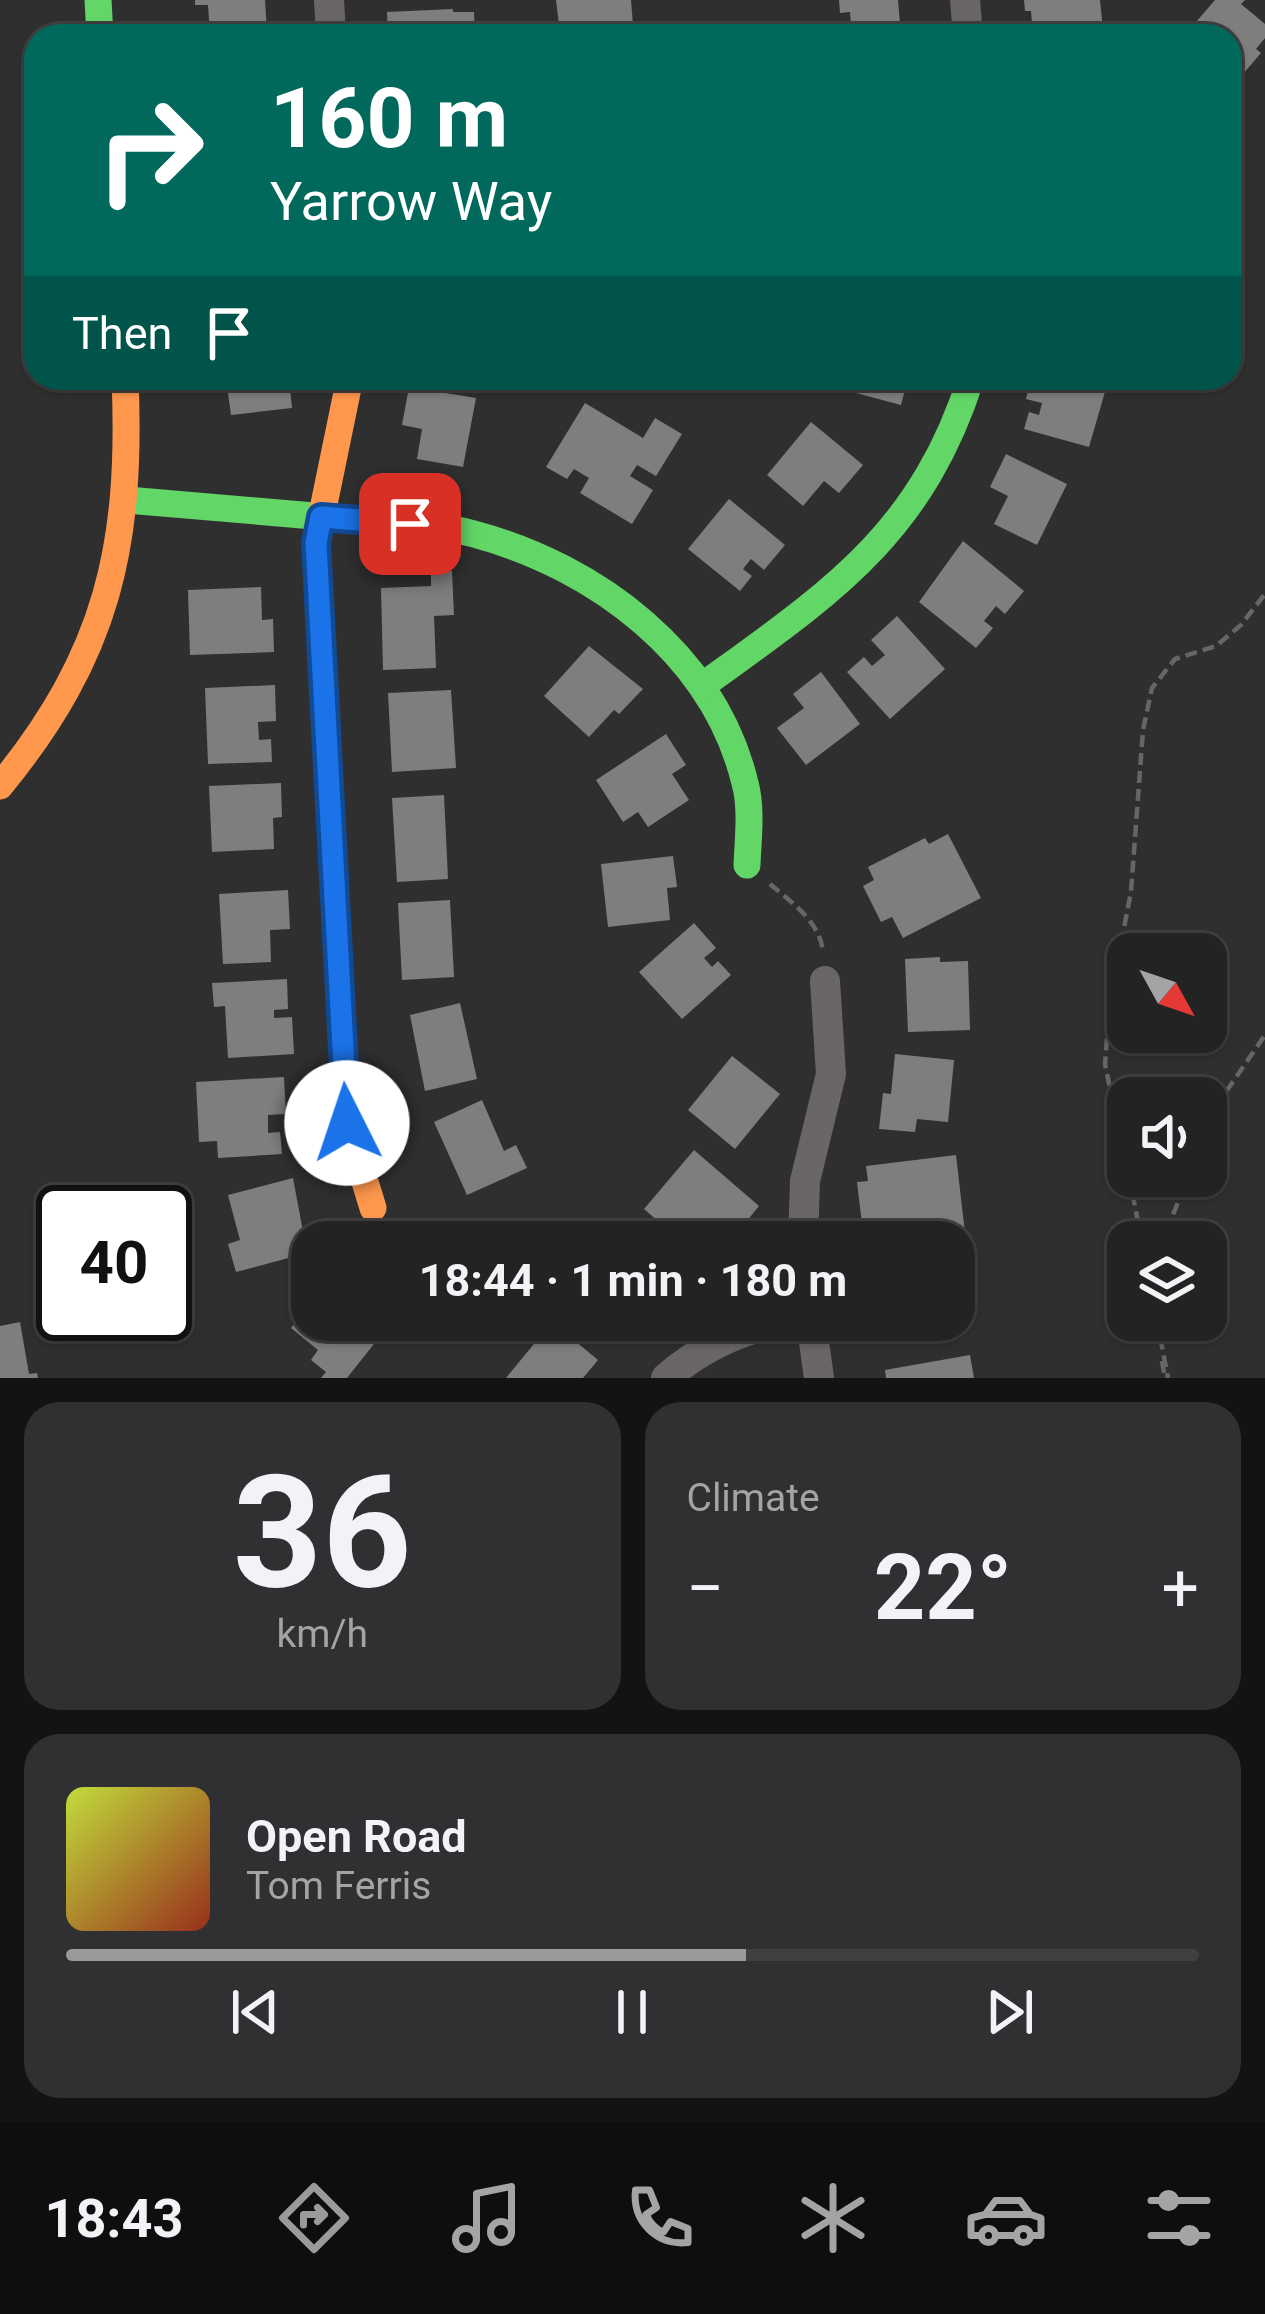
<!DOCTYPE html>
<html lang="en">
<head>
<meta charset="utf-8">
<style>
  body { margin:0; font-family:Roboto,sans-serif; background:#302f31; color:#f1f3f6; height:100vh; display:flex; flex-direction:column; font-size:45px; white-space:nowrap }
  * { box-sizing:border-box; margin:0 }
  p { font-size:39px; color:#a3a4a6 }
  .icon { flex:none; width:66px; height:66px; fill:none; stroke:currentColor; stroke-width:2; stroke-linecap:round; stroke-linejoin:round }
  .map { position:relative; height:1378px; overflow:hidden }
  .drawer { display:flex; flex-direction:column; gap:24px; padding:24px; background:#141314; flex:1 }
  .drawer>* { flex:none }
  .top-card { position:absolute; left:24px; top:24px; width:1218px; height:366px; border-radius:36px; box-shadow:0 3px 9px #0004,0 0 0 3px #414041; background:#00695c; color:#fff; overflow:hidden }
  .needle { width:78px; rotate:130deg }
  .buttons { position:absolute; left:1107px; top:933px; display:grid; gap:24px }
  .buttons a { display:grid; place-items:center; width:120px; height:120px; border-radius:24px; background:#242324; box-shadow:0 3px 9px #0004,0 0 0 3px #414041; font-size:60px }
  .speed { position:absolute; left:36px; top:1185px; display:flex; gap:24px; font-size:60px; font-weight:700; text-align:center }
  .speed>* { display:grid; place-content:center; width:156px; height:156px; border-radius:50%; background:#242324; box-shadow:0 3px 9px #0004,0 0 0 3px #414041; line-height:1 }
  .speed .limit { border:6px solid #111; border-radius:18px; background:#fff; color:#111 }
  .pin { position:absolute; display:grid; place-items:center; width:102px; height:102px; color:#fff; margin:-51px; border-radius:24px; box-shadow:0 6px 18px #0006 }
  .me { position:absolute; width:132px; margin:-66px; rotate:356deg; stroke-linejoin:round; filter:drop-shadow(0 0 9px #0008) }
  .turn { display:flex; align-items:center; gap:42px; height:252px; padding:0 48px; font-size:54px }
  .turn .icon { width:156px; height:156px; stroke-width:2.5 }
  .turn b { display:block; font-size:84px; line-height:102px }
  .then { display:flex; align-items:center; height:114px; padding:0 48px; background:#0003; gap:24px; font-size:45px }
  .big { font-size:90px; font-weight:700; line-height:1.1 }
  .drawer .widget { flex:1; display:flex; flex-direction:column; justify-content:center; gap:18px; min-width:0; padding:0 42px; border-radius:36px; background:#302f31 }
  .drawer .dial { align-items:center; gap:0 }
  .dial b { font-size:156px; line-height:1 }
  .song { display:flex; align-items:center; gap:36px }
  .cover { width:144px; height:144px; border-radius:18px; background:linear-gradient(135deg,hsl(70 70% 55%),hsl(10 70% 35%)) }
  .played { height:12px; border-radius:6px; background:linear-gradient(90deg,#9b9a9b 60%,#414041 60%) }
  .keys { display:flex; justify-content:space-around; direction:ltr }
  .heat { display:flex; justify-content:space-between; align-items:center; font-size:66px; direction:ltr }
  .drawer .tiles { flex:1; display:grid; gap:24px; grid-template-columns:1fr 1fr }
  .widget:last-child { grid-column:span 2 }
  .trip { position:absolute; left:291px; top:1221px; width:684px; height:120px; border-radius:36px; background:#242324; box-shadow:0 3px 9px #0004,0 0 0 3px #414041; font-weight:700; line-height:120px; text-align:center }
  .tab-bar { display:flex; height:192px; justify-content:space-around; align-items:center; background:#0e0e0e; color:#a3a4a6 }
  .tab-bar .icon { width:84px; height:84px }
  .tab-bar .active { color:#9b9a9b }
  .tab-bar b { font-size:54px; color:#f1f3f6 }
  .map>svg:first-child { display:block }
</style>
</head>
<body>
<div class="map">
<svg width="1265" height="1378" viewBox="0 0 1265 1378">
  <rect width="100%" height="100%" fill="#302f30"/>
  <g fill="#7f7e7f">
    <path d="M195,0H265L267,32L210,34L208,5H195Z"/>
    <path d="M556,0H631L633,25L596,29L595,22L559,25Z"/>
    <path d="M839,0H898L900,23L919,21L920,36H852L850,12L840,13Z"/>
    <path d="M1024,0H1100L1103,29L1033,36L1031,11H1025Z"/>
    <path d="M1215,0H1245L1241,4L1265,24V38L1256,49L1261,53L1230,89V36H1184Z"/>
    <path d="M453,9V12H474L475,36H388L387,12Z"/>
    <path d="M226,378H289L292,408L231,415Z"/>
    <path d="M832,378H908L901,405L830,386Z"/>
    <path d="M1031,378H1083L1107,385L1089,447L1024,429L1029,412L1039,415L1042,403L1026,399Z"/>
    <path d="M409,387L476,398L463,467L417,459L422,429L402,425Z"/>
    <path d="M585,403L643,438L655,418L682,434L656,476L637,465L630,476L653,490L632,524L580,493L589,478L574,469L567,479L546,467Z"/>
    <path d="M811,422L863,465L839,493L824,481L803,506L767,475Z"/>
    <path d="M1006,454L1067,484L1037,545L994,524L1008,496L990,487Z"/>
    <path d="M729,499L785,545L764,570L751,559L743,569L752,576L740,591L688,549Z"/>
    <path d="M963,541L1024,591L1005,614L996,606L984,621L993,628L976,648L919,602Z"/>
    <path d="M431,571H452L454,615L434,616L436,668L383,670L381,588L431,586Z"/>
    <path d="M261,587L262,620L273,619L274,652L190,655L188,590Z"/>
    <path d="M897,616L945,669L890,719L847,672L864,657L872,666L885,655L871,640Z"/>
    <path d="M589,646L643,689L619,714L614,710L589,737L544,696Z"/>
    <path d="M821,672L860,724L806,765L777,728L804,708L793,694Z"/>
    <path d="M275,685L276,721L258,722L259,740L271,739L272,762L208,764L205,688Z"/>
    <path d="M451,690L456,768L392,772L388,693Z"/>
    <path d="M666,734L686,765L672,774L689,800L648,827L638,812L623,822L596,780Z"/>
    <path d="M281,783L282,817L273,818L274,849L212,852L209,786Z"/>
    <path d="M444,795L448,879L397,882L392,798Z"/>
    <path d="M948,834L981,898L903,938L892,917L881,922L863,886L874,880L868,867L925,838L929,844Z"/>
    <path d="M673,856L677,887L667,888L670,920L608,927L601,864Z"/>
    <path d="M288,890L290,929L270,930L271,962L223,964L219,894Z"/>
    <path d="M450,900L454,977L402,980L398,903Z"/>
    <path d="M694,923L716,948L704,958L712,967L718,961L731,975L682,1019L639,972Z"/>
    <path d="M940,957V962L968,961L970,1030L908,1032L905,959Z"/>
    <path d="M287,979L288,1009L274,1010V1018L292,1017L294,1054L228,1058L225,1006L214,1007L212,983Z"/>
    <path d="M460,1003L477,1079L425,1091L410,1015Z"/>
    <path d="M895,1054L954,1060L948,1122L917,1119L915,1132L879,1129L883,1093L891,1094Z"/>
    <path d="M732,1056L780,1094L735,1149L688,1110Z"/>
    <path d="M284,1077L286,1114L268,1115V1133L280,1132L282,1154L218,1158L217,1141L199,1142L196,1082Z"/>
    <path d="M482,1100L504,1151L516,1145L527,1168L467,1195L434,1122Z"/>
    <path d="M694,1150L759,1206L746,1222L757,1232L748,1242H682L644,1209Z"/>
    <path d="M956,1155L965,1233L880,1242L877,1222L862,1224L857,1182L868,1181L866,1166Z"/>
    <path d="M293,1178L307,1253L236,1272L228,1244L240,1240L228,1195Z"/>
    <path d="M312,1302V1320H393L347,1378H321L326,1372L311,1360L318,1350L291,1328Z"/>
    <path d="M597,1320H640L623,1341Z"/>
    <path d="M863,1320H954L955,1326L864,1336Z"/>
    <path d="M20,1322L29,1374L37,1373L38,1378H0V1326Z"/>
    <path d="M552,1322L598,1360L583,1378H506Z"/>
    <path d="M970,1355L974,1378H886L885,1370Z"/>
  </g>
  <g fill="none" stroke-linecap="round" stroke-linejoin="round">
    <g stroke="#676567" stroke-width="4.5" stroke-dasharray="12 6" stroke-linecap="butt">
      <path d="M770,884C792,903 821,922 823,953"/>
      <path d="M1206,1121L1265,1035"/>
      <path d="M1128,1174L1105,1064L1110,999L1131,892L1143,730L1152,688L1175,659L1216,646L1241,625L1265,594"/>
      <path d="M1129,1176L1142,1242"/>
      <path d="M1151,1242L1169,1224L1189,1176"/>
      <path d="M1157,1320L1168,1378"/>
      <path d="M1162,1361L1165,1378"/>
    </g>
    <g stroke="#696569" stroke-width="30">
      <path d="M329,0L331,36"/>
      <path d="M965,0L968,36"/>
      <path d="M803,1242L805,1181L831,1074L825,981"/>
      <path d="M811,1320L819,1378"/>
      <path d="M666,1378C703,1346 748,1326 796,1320"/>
    </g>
    <g stroke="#63d668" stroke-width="27">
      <path d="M98,0L100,36"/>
      <path d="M127,500C197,506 267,512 337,518C383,522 430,522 474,534C597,567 714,655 745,783C752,809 748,838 747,865"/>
      <path d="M702,686C829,594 921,535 971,378"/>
    </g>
    <g stroke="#ff974d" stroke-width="27">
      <path d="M350,378L316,543L347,1123L373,1208"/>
      <path d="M0,786C108,654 132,546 125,378"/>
    </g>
  </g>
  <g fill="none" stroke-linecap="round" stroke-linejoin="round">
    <g stroke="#114b97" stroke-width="30">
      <path id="route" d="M347,1123L316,543L321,517L410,524"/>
    </g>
    <use href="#route" stroke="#1a73e8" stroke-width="21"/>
  </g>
</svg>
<div class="buttons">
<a><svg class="needle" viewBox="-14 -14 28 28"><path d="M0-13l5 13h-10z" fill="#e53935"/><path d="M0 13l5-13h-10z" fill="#a3a4a6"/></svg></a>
<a><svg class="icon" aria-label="sound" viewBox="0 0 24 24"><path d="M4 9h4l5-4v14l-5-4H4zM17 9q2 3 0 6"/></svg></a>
<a><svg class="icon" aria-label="layers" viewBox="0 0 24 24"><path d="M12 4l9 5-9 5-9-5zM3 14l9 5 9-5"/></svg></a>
</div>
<div class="speed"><div class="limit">40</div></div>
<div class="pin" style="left:410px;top:524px;background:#d93025"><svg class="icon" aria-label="arrive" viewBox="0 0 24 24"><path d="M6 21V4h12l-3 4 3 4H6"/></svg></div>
<svg class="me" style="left:347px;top:1123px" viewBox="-20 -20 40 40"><circle r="19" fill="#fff"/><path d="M0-13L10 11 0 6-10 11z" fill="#1a73e8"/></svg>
<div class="trip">18:44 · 1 min · 180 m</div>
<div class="top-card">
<div class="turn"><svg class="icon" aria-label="right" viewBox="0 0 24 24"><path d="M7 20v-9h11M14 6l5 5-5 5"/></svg><div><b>160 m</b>Yarrow Way</div></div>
<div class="then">Then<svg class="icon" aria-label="arrive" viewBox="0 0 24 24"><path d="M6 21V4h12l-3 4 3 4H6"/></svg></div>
</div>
</div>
<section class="drawer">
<div class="tiles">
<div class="widget dial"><b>36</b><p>km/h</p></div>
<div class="widget"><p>Climate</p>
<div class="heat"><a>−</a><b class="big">22°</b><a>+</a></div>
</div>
<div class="widget">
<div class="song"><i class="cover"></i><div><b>Open Road</b><p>Tom Ferris</p></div></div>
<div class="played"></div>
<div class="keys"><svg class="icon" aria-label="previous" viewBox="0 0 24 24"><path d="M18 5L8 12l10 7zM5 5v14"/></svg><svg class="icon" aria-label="pause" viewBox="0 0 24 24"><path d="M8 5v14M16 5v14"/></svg><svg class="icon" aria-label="next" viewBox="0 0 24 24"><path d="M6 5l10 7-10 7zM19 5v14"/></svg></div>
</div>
</div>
</section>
<nav class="tab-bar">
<b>18:43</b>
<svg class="icon active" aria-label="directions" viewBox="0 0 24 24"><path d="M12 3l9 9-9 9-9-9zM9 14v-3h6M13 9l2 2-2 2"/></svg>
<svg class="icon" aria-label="music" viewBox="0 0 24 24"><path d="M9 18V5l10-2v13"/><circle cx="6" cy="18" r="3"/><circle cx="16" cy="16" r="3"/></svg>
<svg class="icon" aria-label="phone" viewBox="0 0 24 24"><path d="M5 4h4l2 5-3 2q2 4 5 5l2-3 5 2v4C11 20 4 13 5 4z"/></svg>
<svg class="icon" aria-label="climate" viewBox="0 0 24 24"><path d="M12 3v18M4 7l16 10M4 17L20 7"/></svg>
<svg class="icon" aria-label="car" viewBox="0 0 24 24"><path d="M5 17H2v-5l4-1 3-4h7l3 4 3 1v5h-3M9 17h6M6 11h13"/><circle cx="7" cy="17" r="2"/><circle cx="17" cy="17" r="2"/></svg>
<svg class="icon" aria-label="filters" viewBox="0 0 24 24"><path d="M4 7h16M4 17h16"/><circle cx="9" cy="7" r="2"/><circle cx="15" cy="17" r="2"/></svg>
</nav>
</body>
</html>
